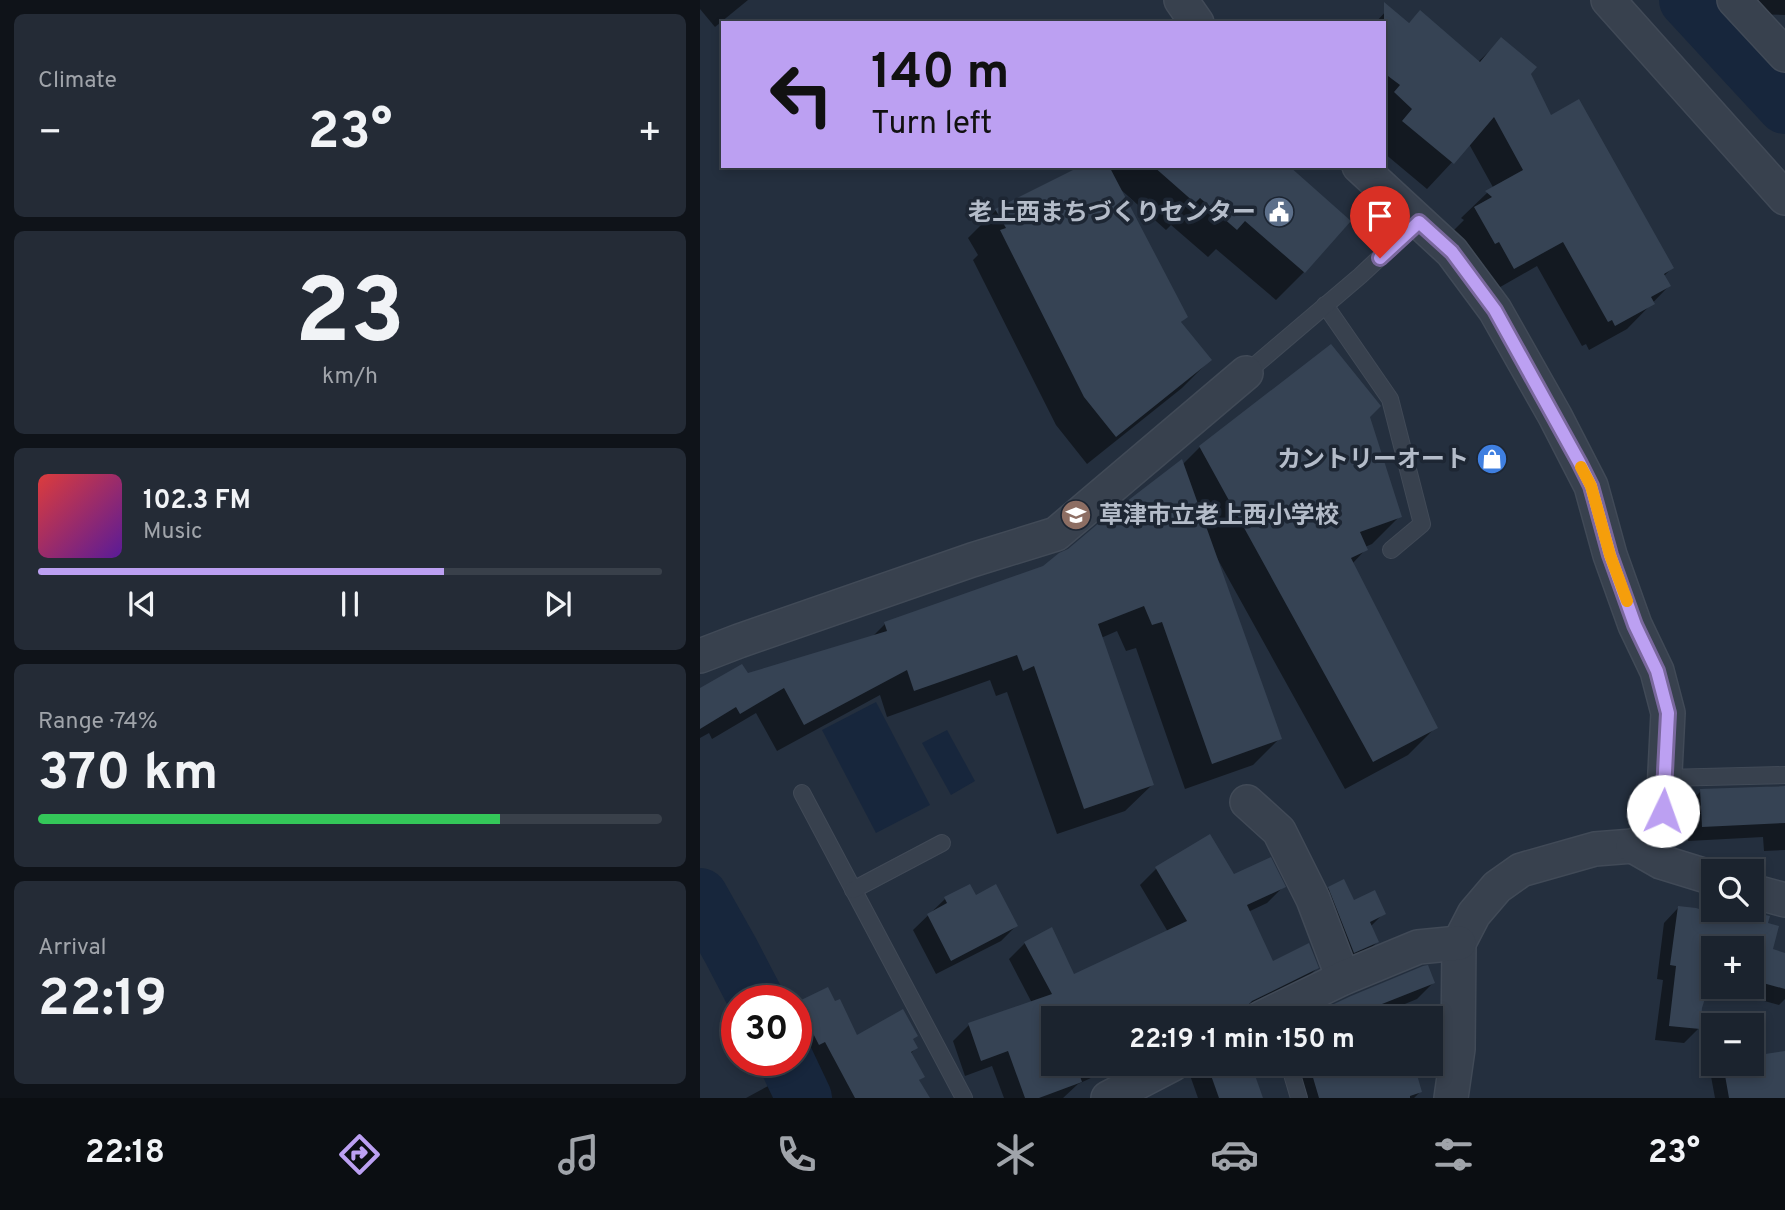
<!DOCTYPE html>
<html lang="en">
<head>
<meta charset="utf-8">
<style>
  body { margin:0; font-family:Overpass,"Noto Sans JP",sans-serif; background:#242b36; color:#f1f3f6; height:100vh; display:flex; flex-direction:column; font-size:26px; white-space:nowrap }
  * { box-sizing:border-box; margin:0 }
  p { font-size:23px; color:#a0a4aa }
  .icon { flex:none; width:38px; height:38px; fill:none; stroke:currentColor; stroke-width:2; stroke-linecap:round; stroke-linejoin:round }
  .map { position:relative; flex:1; overflow:hidden }
  .sheet { display:flex; flex-direction:column; gap:14px; padding:14px; background:#0f1319; width:700px }
  .sheet>* { flex:none }
  .top-card { position:absolute; left:21px; top:21px; width:665px; height:147px; border-radius:0px; box-shadow:0 4px 10px #0003,0 0 0 2px #39404a; background:#bca0f2; color:#111; overflow:hidden }
  .controls { position:absolute; left:1001px; top:859px; display:grid; gap:14px }
  .controls a { display:grid; place-items:center; width:63px; height:63px; border-radius:0px; background:#1b232e; box-shadow:0 4px 10px #0003,0 0 0 2px #39404a; font-size:35px }
  .speed { position:absolute; left:21px; top:985px; display:flex; gap:14px; font-size:35px; font-weight:700; text-align:center }
  .speed>* { display:grid; place-content:center; width:91px; height:91px; border-radius:50%; background:#1b232e; box-shadow:0 4px 10px #0003,0 0 0 2px #39404a; line-height:1 }
  .speed .limit { border:10px solid #d22; background:#fff; color:#111 }
  .pin { position:absolute; display:grid; place-items:center; width:60px; height:60px; color:#fff; margin:-72px -30px; border-radius:50% 50% 50% 0; rotate:-45deg; box-shadow:0 0 7px #0007 }
  .pin .icon { rotate:45deg }
  .me { position:absolute; width:77px; margin:-38px; rotate:3deg; stroke-linejoin:round; filter:drop-shadow(0 0 5px #0008) }
  .turn { display:flex; align-items:center; gap:24px; height:147px; padding:0 35px; font-size:32px }
  .turn .icon { width:91px; height:91px; stroke-width:2.5 }
  .turn b { display:block; font-size:49px; line-height:60px }
  .big { font-size:52px; font-weight:700; line-height:1.1 }
  .sheet .tile { flex:1; display:flex; flex-direction:column; justify-content:center; gap:10px; min-width:0; padding:0 24px; border-radius:10px; background:#242b36 }
  .sheet .dial { align-items:center; gap:0 }
  .dial b { font-size:91px; line-height:1 }
  .song { display:flex; align-items:center; gap:21px }
  .cover { width:84px; height:84px; border-radius:10px; background:linear-gradient(135deg,hsl(0 70% 55%),hsl(270 70% 35%)) }
  .played { height:7px; border-radius:4px; background:linear-gradient(90deg,#bca0f2 65%,#39404a 65%) }
  .keys { display:flex; justify-content:space-around; direction:ltr }
  .heat { display:flex; justify-content:space-between; align-items:center; font-size:38px; direction:ltr }
  .charge { height:10px; border-radius:5px; background:linear-gradient(90deg,#34c759 74%,#39404a 0) }
  .trip { position:absolute; left:341px; top:1006px; width:402px; height:70px; border-radius:0px; background:#1b232e; box-shadow:0 4px 10px #0003,0 0 0 2px #39404a; font-weight:700; line-height:70px; text-align:center }
  .tabs { display:flex; height:112px; justify-content:space-around; align-items:center; background:#0b0e12; color:#a0a4aa }
  .tabs .icon { width:49px; height:49px }
  .tabs .selected { color:#bca0f2 }
  .tabs b { font-size:32px; color:#f1f3f6 }
  main { display:flex; flex:1; min-height:0 }
  .map>svg:first-child { display:block }
</style>
</head>
<body>
<main>
<section class="sheet">
<div class="tile"><p>Climate</p>
<div class="heat"><a>−</a><b class="big">23°</b><a>+</a></div>
</div>
<div class="tile dial"><b>23</b><p>km/h</p></div>
<div class="tile">
<div class="song"><i class="cover"></i><div><b>102.3 FM</b><p>Music</p></div></div>
<div class="played"></div>
<div class="keys"><svg class="icon" aria-label="previous" viewBox="0 0 24 24"><path d="M18 5L8 12l10 7zM5 5v14"/></svg><svg class="icon" aria-label="pause" viewBox="0 0 24 24"><path d="M8 5v14M16 5v14"/></svg><svg class="icon" aria-label="next" viewBox="0 0 24 24"><path d="M6 5l10 7-10 7zM19 5v14"/></svg></div>
</div>
<div class="tile"><p>Range · 74%</p><b class="big">370 km</b><div class="charge"></div></div>
<div class="tile"><p>Arrival</p><b class="big">22:19</b></div>
</section>
<div class="map">
<svg width="1085" height="1098" viewBox="0 0 1085 1098">
  <rect width="100%" height="100%" fill="#242f3e"/>
  <g fill="#17263c">
    <path d="M176,702L230,805L176,833L122,730Z"/>
    <path d="M247,730L275,781L251,795L222,743Z"/>
  </g>
  <g fill="#0007">
    <path d="M0,0H48L15,27L0,9Z"/>
    <path d="M1047,0H1085V15L1046,14Z"/>
    <path d="M689,8L708,24L720,12L778,62L801,40L828,74L850,117L972,268L964,276L969,286L927,329L889,350L886,344L882,346L837,266L788,294L750,234L764,220L761,218L787,193L794,189L769,144L727,189L684,153V140L688,135L684,132V23H675Z"/>
    <path d="M385,166H586L649,221L604,272L576,300L516,249L508,257L471,225L466,230L419,188L486,317L480,323L510,360L482,388L387,464L356,425L273,260L278,255L268,238L296,210Z"/>
    <path d="M668,417L700,516L672,544L665,547L666,549L652,564L736,727L708,755L645,789L517,558L516,559L580,738L553,765L485,789L436,648L426,651L417,631L401,638L452,785L425,811L357,834L307,692L296,696L290,680L187,717L180,695L77,751L56,713L12,739L9,733L0,738V691L171,638L185,624L343,568L369,550L482,465L500,447Z"/>
    <path d="M1085,786V850L1064,851L1063,837L988,841L986,806L1001,791Z"/>
    <path d="M510,836L533,876L583,887L567,903L548,912L572,963L617,968L601,984L532,1018H354V1064H421L378,1084L363,1098H304L292,1066L265,1076L253,1041L269,1025L332,1003L309,959L325,943L351,930L373,976L468,932L440,885L456,869Z"/>
    <path d="M269,886L275,897L316,926L301,941L236,974L213,930L245,899Z"/>
    <path d="M629,888L653,902L684,913L670,927L677,942L664,955L640,965L616,901Z"/>
    <path d="M978,908L1033,922L1045,910L1066,925L1071,950L1085,954V999L1079,1005L1013,987H1052V948H1013V987L1008,985L1000,1008L999,1028L984,1043L955,1040L963,980L957,979L964,923Z"/>
    <path d="M733,983L717,999L683,1013L685,1018H608L652,997Z"/>
    <path d="M98,1004L157,1037L211,1040L216,1048L210,1054L222,1077L218,1081L223,1098H125L105,1061L99,1063L96,1058V1006Z"/>
    <path d="M1059,1040L1062,1056L1085,1054V1094L1062,1098H1015L1008,1060L1013,1054V1064H1052V1041Z"/>
    <path d="M486,1064H550L561,1098H498Z"/>
    <path d="M588,1064H698L701,1074L720,1092L714,1098H598Z"/>
    <path d="M70,1085L77,1098H46Z"/>
  </g>
  <g fill="none" stroke-linecap="round" stroke-linejoin="round">
    <g stroke="#17263c" stroke-width="56">
      <path d="M987,0L1085,106"/>
      <path d="M0,896L31,951L57,1001"/>
      <path d="M86,1060L104,1098"/>
    </g>
  </g>
  <g fill="#364354">
    <path d="M684,2L709,23L720,10L780,62L801,37L837,67L831,74L851,115L879,99L974,268L964,274L971,286L951,297L955,304L915,326L912,320L908,322L863,242L814,269L799,242L795,244L774,207L792,197L785,191L823,170L794,117L754,164L702,121L712,109L694,92L700,85L684,73Z"/>
    <path d="M381,166H409L488,317L481,322L512,360L416,437L384,397L300,230L306,228L295,209Z"/>
    <path d="M453,166H589L651,221L605,273L545,221L537,230L500,198L495,203Z"/>
    <path d="M631,344L681,406L670,417L702,517L660,532L668,550L651,558L738,728L673,762L499,446Z"/>
    <path d="M482,459L582,739L512,764L462,622L452,625L444,606L398,624L454,785L384,809L334,666L323,671L317,655L214,691L207,670L104,725L84,688L40,714L36,707L0,729V688L42,664L48,673L187,631L184,622L343,566L359,553L368,549L400,522Z"/>
    <path d="M1085,786V823L1002,827L1000,789Z"/>
    <path d="M510,834L534,874L571,857L586,887L547,905L573,961L609,943L619,968L552,1001L545,1008L542,1018H486L481,1008L458,1018H354V1064H405L380,1076L382,1082L339,1098H325L308,1051L281,1061L268,1023L352,994L324,942L352,927L374,974L487,921L455,867Z"/>
    <path d="M644,879L654,900L675,890L686,914L670,922L679,942L654,953L628,887Z"/>
    <path d="M270,884L276,895L296,884L318,926L251,961L227,914L247,903L244,897Z"/>
    <path d="M978,906L996,908L1041,922L1044,910L1070,916L1068,923L1079,926L1073,949L1085,953V989L1052,980V948H1013V973L1002,1008L1000,1029L969,1026L976,966L970,965Z"/>
    <path d="M728,965L735,983L682,1004L687,1018H604L651,996L723,966Z"/>
    <path d="M128,987L135,1001L140,999L157,1035L203,1009L218,1036L213,1039L218,1048L211,1052L225,1077L219,1080L230,1098H155L125,1042L119,1045L97,1002Z"/>
    <path d="M1085,1051V1098H1029L1023,1064H1052V1056Z"/>
    <path d="M507,1064H551L563,1098H519Z"/>
    <path d="M609,1064H700L702,1072L715,1068L722,1092L710,1096V1098H619Z"/>
  </g>
  <g fill="none" stroke-linecap="round" stroke-linejoin="round">
    <g stroke="#414a57" stroke-width="18">
      <g id="lane">
        <path d="M625,305L690,399L722,524L691,550"/>
        <path d="M546,373L660,276L719,221"/>
        <path d="M965,778L1085,775"/>
        <path d="M102,793L264,1098"/>
        <path d="M153,890L242,843"/>
        <path d="M589,1064L599,1098"/>
      </g>
    </g>
    <g stroke="#414a57" stroke-width="36">
      <g id="street">
        <path d="M481,0L497,23"/>
        <path d="M908,0L1085,198"/>
        <path d="M1034,0L1085,55"/>
        <path d="M659,166L752,252L795,310L855,416L891,486L910,555L935,625L957,671L968,713L963,811L959,826L945,840L933,846L895,849L821,870L797,887L774,914L759,943L758,1049L751,1098"/>
        <path d="M0,656L39,641L272,560L356,534L546,373"/>
        <path d="M547,802L579,831L613,899L643,978"/>
        <path d="M933,846L961,862L1013,878"/>
        <path d="M1052,891L1085,900"/>
        <path d="M561,1018L643,978L718,947L759,943"/>
        <path d="M408,1098L473,1064"/>
      </g>
    </g>
    <use href="#lane" stroke="#38414e" stroke-width="16"/>
    <use href="#street" stroke="#38414e" stroke-width="33"/>
  </g>
  <g fill="none" stroke-linecap="round" stroke-linejoin="round">
    <g stroke="#7a689d" stroke-width="18">
      <path id="route" d="M680,258L719,222L752,252L795,310L879,462L891,486L910,555L935,625L957,671L968,713L963,811"/>
    </g>
    <use href="#route" stroke="#bca0f2" stroke-width="12"/>
    <path stroke="#f59e0b" stroke-width="12" d="M881,467L891,486L910,555L927,601"/>
  </g>
  <defs>
    <g id="civic-disc" transform="scale(1.575)"><circle r="9.5" fill="#5c6f8a" stroke="#1d2633"/><path d="M-.6-6.5H3V-4.5H.6V-3L4-1V1h2V6H-6V1h2V-1L-.6-3ZM-1.2 2.5V6h2.4V2.5Z" fill="#fff"/></g>
    <g id="shop-disc" transform="scale(1.575)"><circle r="9.5" fill="#3f7fe0" stroke="#1d2633"/><path d="M-5-2.5h2.3a2.7 3.5 0 0 1 5.4 0H5L5.5 6h-11ZM-1.5-2.5h3a1.5 2.3 0 0 0-3 0Z" fill="#fff"/></g>
    <g id="school-disc" transform="scale(1.575)"><circle r="9.5" fill="#8d6e63" stroke="#1d2633"/><path d="M0-5L7-2L0 1L-7-2ZM-4 1L0 2.5L4 1V4Q0 6-4 4Z" fill="#fff"/></g>
  </defs>
  <g fill-rule="evenodd">
    <use href="#civic-disc" x="579" y="212"/>
    <use href="#shop-disc" x="792" y="459"/>
    <use href="#school-disc" x="376" y="515"/>
  </g>
  <g text-anchor="middle" stroke-width="7" stroke-linejoin="round" paint-order="stroke">
    <g font-size="24" font-weight="bold" fill="#b4bcc9" stroke="#1d2633" text-anchor="end">
      <text x="556" y="220">老上西まちづくりセンター</text>
      <text x="769" y="467">カントリーオート</text>
      <text x="399" y="523" text-anchor="start">草津市立老上西小学校</text>
    </g>
  </g>
</svg>
<div class="controls">
<a><svg class="icon" aria-label="search" viewBox="0 0 24 24"><circle cx="10" cy="10" r="6"/><path d="M15 15l6 6"/></svg></a>
<a>+</a>
<a>−</a>
</div>
<div class="speed"><div class="limit">30</div></div>
<div class="pin" style="left:680px;top:258px;background:#d93025"><svg class="icon" aria-label="arrive" viewBox="0 0 24 24"><path d="M6 21V4h12l-3 4 3 4H6"/></svg></div>
<svg class="me" style="left:963px;top:811px" viewBox="-20 -20 40 40"><circle r="19" fill="#fff"/><path d="M0-13L10 11 0 6-10 11z" fill="#bca0f2"/></svg>
<div class="trip">22:19 · 1 min · 150 m</div>
<div class="top-card">
<div class="turn"><svg class="icon" aria-label="left" viewBox="0 0 24 24"><path d="M17 20v-9H6M10 6l-5 5 5 5"/></svg><div><b>140 m</b>Turn left</div></div>
</div>
</div>
</main>
<nav class="tabs">
<b>22:18</b>
<svg class="icon selected" aria-label="directions" viewBox="0 0 24 24"><path d="M12 3l9 9-9 9-9-9zM9 14v-3h6M13 9l2 2-2 2"/></svg>
<svg class="icon" aria-label="music" viewBox="0 0 24 24"><path d="M9 18V5l10-2v13"/><circle cx="6" cy="18" r="3"/><circle cx="16" cy="16" r="3"/></svg>
<svg class="icon" aria-label="phone" viewBox="0 0 24 24"><path d="M5 4h4l2 5-3 2q2 4 5 5l2-3 5 2v4C11 20 4 13 5 4z"/></svg>
<svg class="icon" aria-label="climate" viewBox="0 0 24 24"><path d="M12 3v18M4 7l16 10M4 17L20 7"/></svg>
<svg class="icon" aria-label="car" viewBox="0 0 24 24"><path d="M5 17H2v-5l4-1 3-4h7l3 4 3 1v5h-3M9 17h6M6 11h13"/><circle cx="7" cy="17" r="2"/><circle cx="17" cy="17" r="2"/></svg>
<svg class="icon" aria-label="filters" viewBox="0 0 24 24"><path d="M4 7h16M4 17h16"/><circle cx="9" cy="7" r="2"/><circle cx="15" cy="17" r="2"/></svg>
<b>23°</b>
</nav>
</body>
</html>
